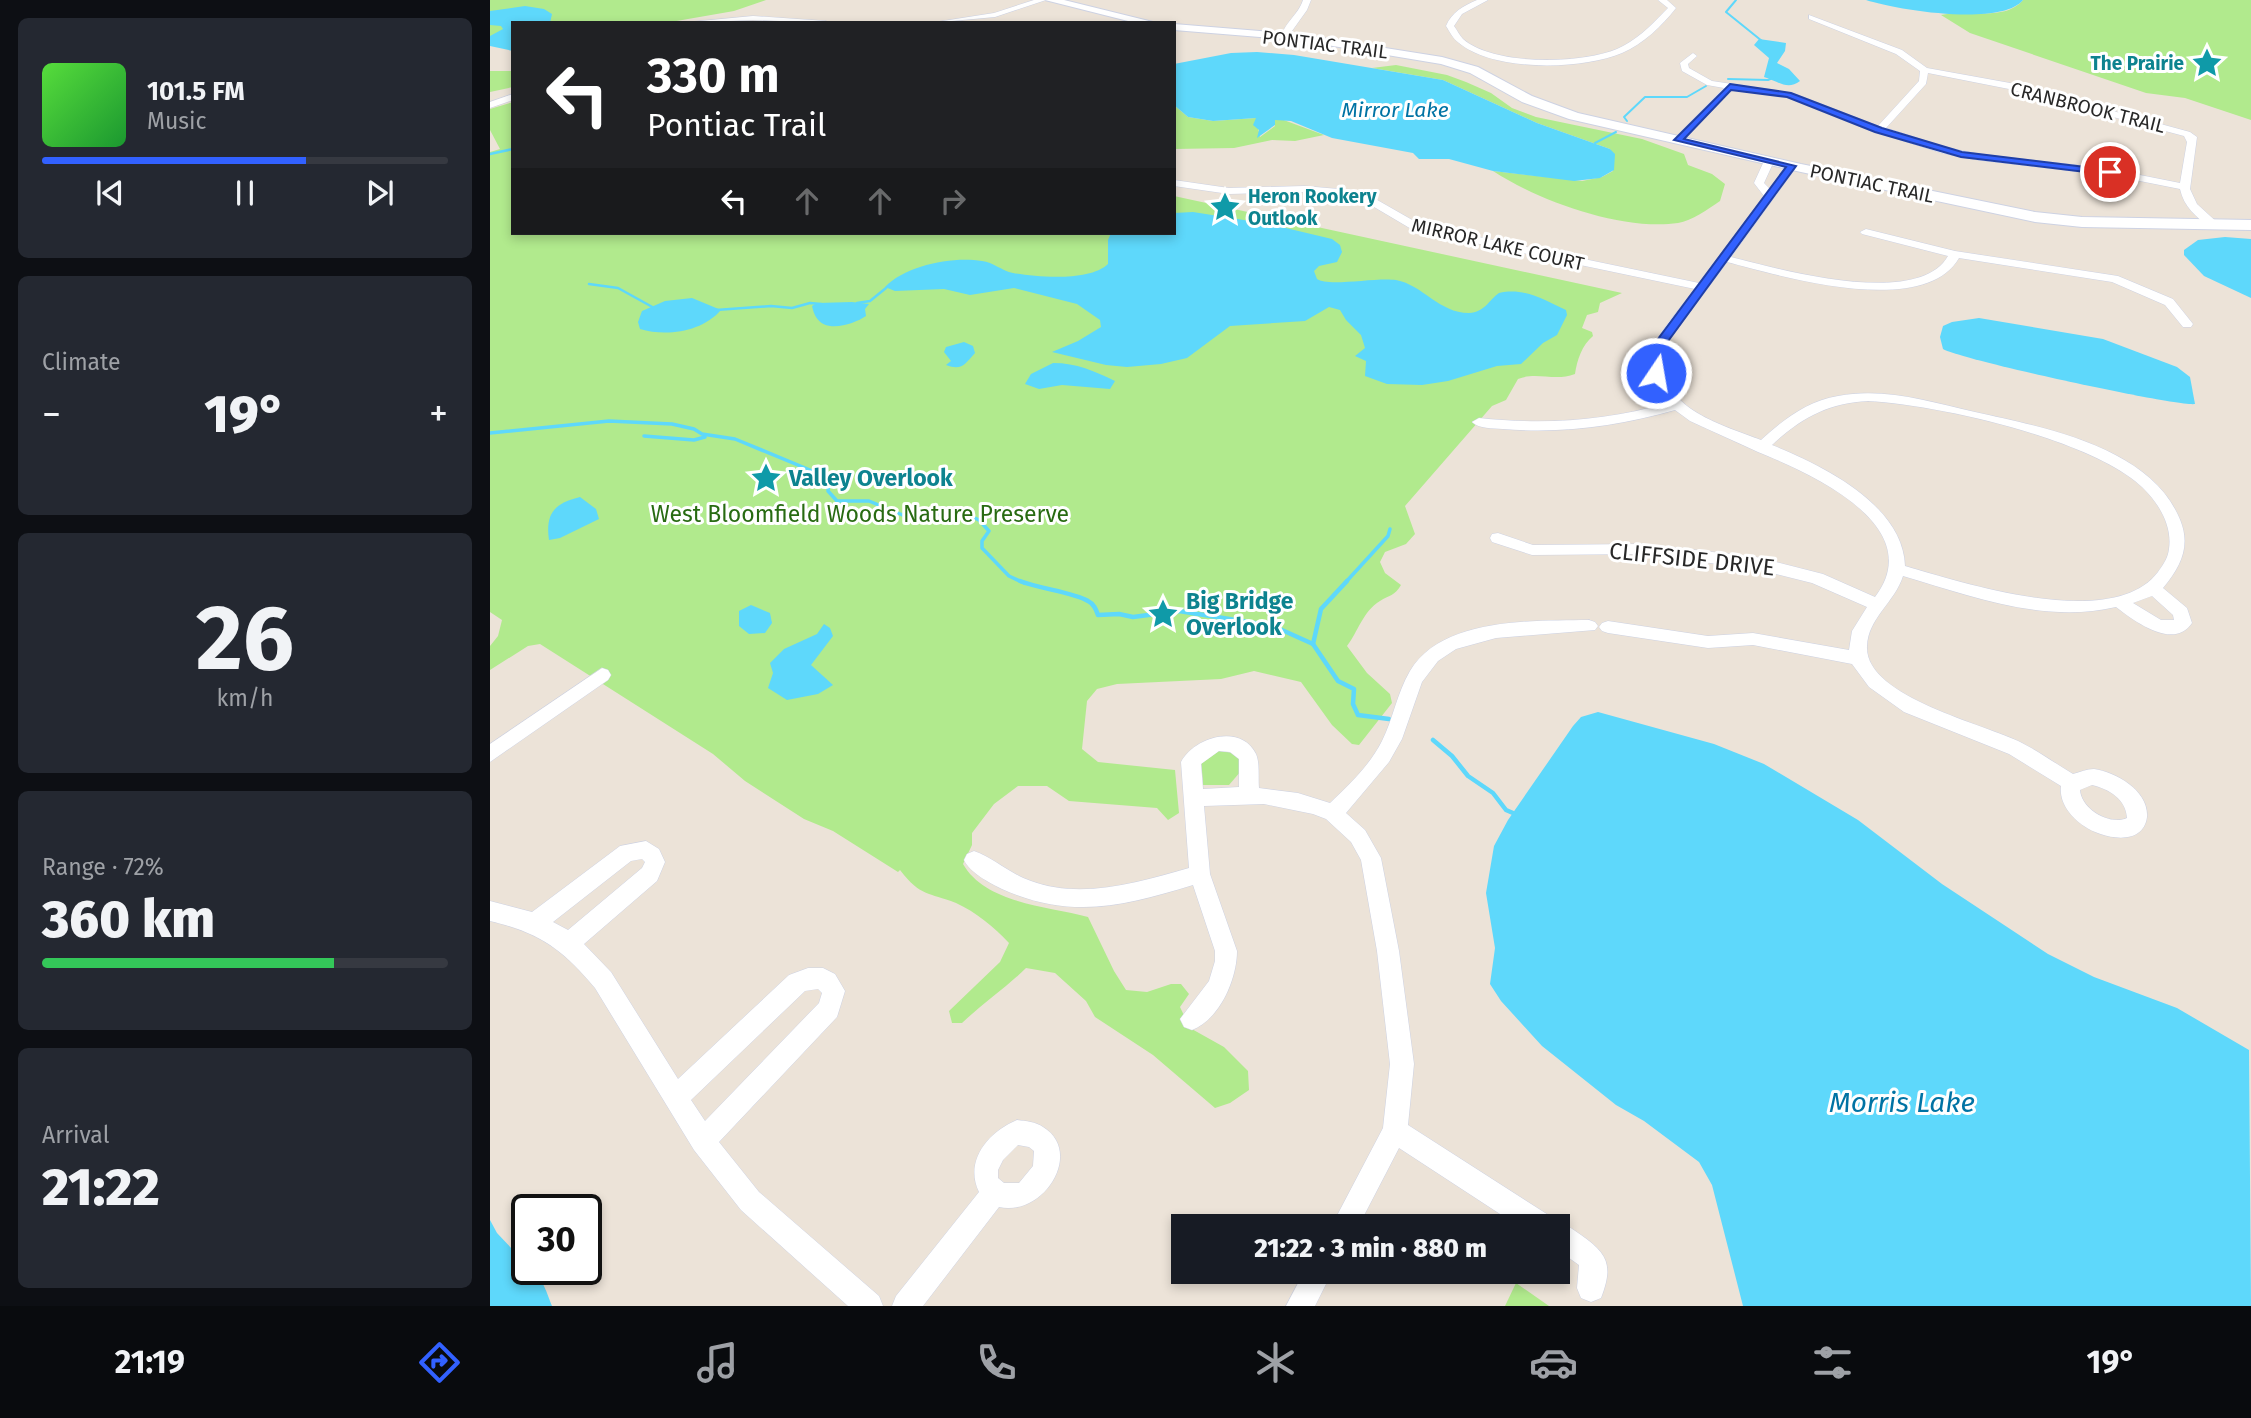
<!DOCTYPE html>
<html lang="en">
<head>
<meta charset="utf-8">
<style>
  body { margin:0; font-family:"Fira Sans",sans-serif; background:#242831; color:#f1f3f6; height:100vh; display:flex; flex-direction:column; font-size:26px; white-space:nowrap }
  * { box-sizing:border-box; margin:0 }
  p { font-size:23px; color:#9ea1a6 }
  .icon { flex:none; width:38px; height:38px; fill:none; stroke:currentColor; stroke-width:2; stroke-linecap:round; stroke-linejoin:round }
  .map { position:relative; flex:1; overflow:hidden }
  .drawer { display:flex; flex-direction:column; gap:18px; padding:18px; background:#0d0f14; width:490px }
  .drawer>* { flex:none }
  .banner { position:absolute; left:21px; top:21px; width:665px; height:214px; border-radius:0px; box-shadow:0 4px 10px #0003; background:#202124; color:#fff; overflow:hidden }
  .speed { position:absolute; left:21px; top:1194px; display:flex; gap:14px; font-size:35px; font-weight:700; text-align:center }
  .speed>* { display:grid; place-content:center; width:91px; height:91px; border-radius:50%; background:#171b24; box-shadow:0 4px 10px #0003; line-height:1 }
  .speed .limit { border:4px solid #111; border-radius:10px; background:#fff; color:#111 }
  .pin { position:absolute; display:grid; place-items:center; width:60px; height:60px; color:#fff; margin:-30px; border:4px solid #fff; border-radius:50%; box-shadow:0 2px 7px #0007 }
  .me { position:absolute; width:77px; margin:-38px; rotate:12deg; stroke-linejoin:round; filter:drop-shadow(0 0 5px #0008) }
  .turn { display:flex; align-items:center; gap:24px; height:147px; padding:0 21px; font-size:32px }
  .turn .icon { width:91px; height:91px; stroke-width:2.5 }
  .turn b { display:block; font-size:49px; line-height:60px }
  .lanes { display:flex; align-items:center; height:66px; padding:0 21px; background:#0003; justify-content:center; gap:35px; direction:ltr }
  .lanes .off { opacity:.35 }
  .big { font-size:52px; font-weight:800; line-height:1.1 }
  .drawer .widget { flex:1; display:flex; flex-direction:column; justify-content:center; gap:10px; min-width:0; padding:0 24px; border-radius:10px; background:#242831 }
  .drawer .dial { align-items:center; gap:0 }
  .dial b { font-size:91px; line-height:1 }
  .song { display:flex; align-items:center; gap:21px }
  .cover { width:84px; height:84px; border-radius:10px; background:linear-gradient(135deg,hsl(110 70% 55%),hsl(130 70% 35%)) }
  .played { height:7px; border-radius:4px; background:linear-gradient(90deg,#3261ff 65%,#363941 65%) }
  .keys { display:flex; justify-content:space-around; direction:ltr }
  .heat { display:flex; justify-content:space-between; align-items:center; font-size:38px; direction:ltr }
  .charge { height:10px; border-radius:5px; background:linear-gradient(90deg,#34c759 72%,#363941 0) }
  .trip { position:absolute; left:681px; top:1214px; width:399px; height:70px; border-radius:0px; background:#171b24; box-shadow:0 4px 10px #0003; font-weight:800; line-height:70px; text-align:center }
  .tab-bar { display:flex; height:112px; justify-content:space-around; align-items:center; background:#090b0e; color:#9ea1a6 }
  .tab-bar .icon { width:49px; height:49px }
  .tab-bar .on { color:#3261ff }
  .tab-bar b { font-size:32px; color:#f1f3f6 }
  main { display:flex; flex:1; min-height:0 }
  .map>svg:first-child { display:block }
</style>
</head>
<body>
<main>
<section class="drawer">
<div class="widget">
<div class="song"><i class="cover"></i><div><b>101.5 FM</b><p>Music</p></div></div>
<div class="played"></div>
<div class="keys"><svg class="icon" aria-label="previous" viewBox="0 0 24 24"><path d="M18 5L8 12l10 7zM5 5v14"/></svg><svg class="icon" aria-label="pause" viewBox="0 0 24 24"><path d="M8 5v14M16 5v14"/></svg><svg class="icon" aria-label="next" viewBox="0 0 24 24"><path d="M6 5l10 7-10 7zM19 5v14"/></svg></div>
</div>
<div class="widget"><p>Climate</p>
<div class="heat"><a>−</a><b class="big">19°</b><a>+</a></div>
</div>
<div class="widget dial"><b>26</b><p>km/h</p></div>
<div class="widget"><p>Range · 72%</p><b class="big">360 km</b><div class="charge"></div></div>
<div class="widget"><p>Arrival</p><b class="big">21:22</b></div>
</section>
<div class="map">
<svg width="1761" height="1306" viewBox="0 0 1761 1306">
  <rect width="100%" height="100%" fill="#ece3d8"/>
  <g fill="#b1ea8d">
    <path d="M0,0H276L244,11L175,23H23L0,44Z"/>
    <path d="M1533,0H1761V120L1695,98L1656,93L1480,33L1451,15C1475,9 1515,22 1533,0Z"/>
    <path d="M906,65L957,75L976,82L1001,93L1022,108L1046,117L1152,139L1194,154L1198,165L1222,174L1235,184L1230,201C1218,209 1202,221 1188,223C1132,231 1049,201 1003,171L1092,181L1112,177L1123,171L1124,159L1120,149L1047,123L953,80L882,68Z"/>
    <path d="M0,71H23V87L0,92Z"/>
    <path d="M23,102V233H684V196L1132,293L1110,303L1108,312L1097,315L1092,328L1102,332L1103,336C1092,345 1087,360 1085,374C1064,382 1047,371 1028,379L1016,400L1002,406L915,506L925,534L916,544L895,552L890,562L895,573L911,585C905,596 899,595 890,601C873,611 868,632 857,646L877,673L900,694L902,703L869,745L862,744L842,725L811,682L764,671L731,679L627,684L607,689L597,701L592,749L608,762L685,770L689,813L678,820L667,808L579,801L557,786H528L504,804L482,833V845L473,864C496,904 558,906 598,917L624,971L636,990L657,992L681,984H691L699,994L690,1007L700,1028L734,1047L758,1071L759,1090L740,1103L725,1108L663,1055L605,1017L596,1001L565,973L536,968C516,988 493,1003 472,1023H462L459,1011L510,962L519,943C504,927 486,912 466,903C438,892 431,897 410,870L408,872L343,831L314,819L255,781L223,754L50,644L38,646L0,670V646L8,636L12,620L0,612V152L10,149L0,130V109Z"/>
    <path d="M684,105L698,117L723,121L766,118L770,137L785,126V120L791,119L834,135L805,141L782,140L744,148L684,149Z"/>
    <path d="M729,750L742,753L750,760L751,771L739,785H713L711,761Z"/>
    <path d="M1026,1283L1059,1306H1015Z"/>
  </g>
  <g fill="#5ed8fb">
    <path d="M1376,0H1533C1511,27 1407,10 1376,0Z"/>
    <path d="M35,6L54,9L62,14L60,23H23V51L0,46V36L13,29L11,26L0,25V11Z"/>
    <path d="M1269,39L1296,43L1295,51L1287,63L1299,69L1310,81C1297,91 1288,81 1274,77L1279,58L1264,45Z"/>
    <path d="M767,52L804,55L953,80L1047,123L1120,149L1125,154L1124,170L1110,178L1084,181L1003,171L959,159H929L923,153L842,138L801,121L785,120V125L767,138L769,130L763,125L766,118L723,121L698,117L684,105V64L741,53Z"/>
    <path d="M703,212L779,224L842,239L850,245L852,252L847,262L829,266L824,271L827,279C838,287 887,277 906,280C933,285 949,313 979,313C995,312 998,301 1009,293C1034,287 1054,300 1076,310L1077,315L1067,335L1053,343L1031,364L1007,366L958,381L932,385L897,384L875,376L876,361L865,356L875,348L871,335L856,320L850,310L839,307L815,321L740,326L697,358L671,364L637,367L616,365L562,352L588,341L611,327L610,320L587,304L524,288L480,295L454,289L405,291L395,287C416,265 463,256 492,261C503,262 512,271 523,273C547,277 599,282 618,264V240L621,233H684V213Z"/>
    <path d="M1735,237L1761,239V298L1714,276L1694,255V250L1708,240Z"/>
    <path d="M202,298L231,310C212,332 176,337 150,329L148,322L152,311L175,301Z"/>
    <path d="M362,302L379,304L375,309L376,316C364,324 336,334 326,317C324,314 323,310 322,306L327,303Z"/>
    <path d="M1489,318L1613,339L1687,367L1700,377L1705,404C1688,407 1472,360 1453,349L1450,337L1453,326L1462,322Z"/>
    <path d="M474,342L483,346L485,353C475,364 472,371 456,365L461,361L454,352L456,347Z"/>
    <path d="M563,363C587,363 604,371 625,381L620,389L572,385L549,389L535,384L541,374Z"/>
    <path d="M90,497L106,509L109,519L70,538L59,540C55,513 65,503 90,497Z"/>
    <path d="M261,605L280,613L282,623L275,633L259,634L249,626V611Z"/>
    <path d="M334,624L340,628L343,636L321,665L343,685L328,694L297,700L278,688L283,673L280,663L294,649L327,634Z"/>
    <path d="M1108,712L1224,744L1274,764L1368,820L1452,884L1558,954L1604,977L1687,1008L1759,1050L1761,1306H1253L1222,1185L1209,1162L1154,1121L1126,1105L1052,1046L1011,1001L1000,984L1005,948L996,893L1004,846L1018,820L1083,726L1091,717Z"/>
    <path d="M0,1220L7,1233L37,1265V1269C51,1271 57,1294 62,1306H0Z"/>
  </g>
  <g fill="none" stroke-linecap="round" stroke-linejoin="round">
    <g stroke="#5ed8fb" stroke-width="2">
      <path d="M1246,0L1236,12L1272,41"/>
      <path d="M1238,79L1278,80L1285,77"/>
      <path d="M1137,121L1134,117L1155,97H1197L1216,86"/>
      <path d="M1105,143L1126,132"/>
    </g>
    <g stroke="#5ed8fb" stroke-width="2.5">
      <path d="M0,154L23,149"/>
      <path d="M99,284L128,288L166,309"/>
      <path d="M367,303L380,301L396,288"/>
      <path d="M226,310L281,306L302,308L320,303L331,304"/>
    </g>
    <g stroke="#5ed8fb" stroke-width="3.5">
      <path d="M0,433L119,421L182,424L204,429L212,434L245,439L320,470L339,482L338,491L347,501H379L415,516L430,518L465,509L489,520L499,531L492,541V548L519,576L534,583"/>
      <path d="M154,436L204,440L215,437"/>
      <path d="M855,583L898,536L900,529"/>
    </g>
    <g stroke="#5ed8fb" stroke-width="4.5">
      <path d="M530,581C550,589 583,592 598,601C604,604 606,609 608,615L629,614L643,617L689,611L783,626L823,644L848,681L864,689L863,704L868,715L899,719"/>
      <path d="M823,644L831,609L857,581"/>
      <path d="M943,740L962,756L978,776L1003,793L1016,810L1023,813"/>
    </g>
    <g stroke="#cdd2e3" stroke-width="1">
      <g id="minor">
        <path d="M544,0H556L505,17L440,23L504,13Z"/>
        <path d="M813,0H821L817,10L797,38H791C793,24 809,14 813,0Z"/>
        <path d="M987,0H998L972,14L964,26C967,30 970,36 973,39C1004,66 1091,64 1127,49C1145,41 1160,27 1174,12L1178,8L1168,0H1177L1186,8C1172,26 1153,44 1132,53C1092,70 1004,72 969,43C963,39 960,32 956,26C962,12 973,6 987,0Z"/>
        <path d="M1319,15L1412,50L1437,68L1520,83L1700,132L1707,137L1700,189L1707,204L1730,225L1720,227C1706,217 1694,207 1690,189L1620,175L1488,160L1452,153L1386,132L1297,97L1243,89L1191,142H1185V138L1234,88L1217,85L1192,71L1190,63L1203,53L1207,56L1198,64L1199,68L1222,81L1302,93L1388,126L1429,81L1430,71L1406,54L1319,19ZM1438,73L1519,89L1694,136L1697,142L1690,183L1620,169L1488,154L1454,147L1396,128L1436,84Z"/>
        <path d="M263,16L336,21L340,23L263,20L189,23Z"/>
        <path d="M23,94V100L0,108V102Z"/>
        <path d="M1279,158L1284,161L1274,183L1280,189L1298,164L1307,166L1241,257C1289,269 1428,309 1458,256L1372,234L1370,232L1376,229L1465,251L1628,276L1683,299L1703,324L1701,327H1693L1675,305L1622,282L1469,258C1434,319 1291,276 1237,262L1177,343C1158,405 1227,423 1271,440C1293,420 1317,401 1348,396C1394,387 1441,402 1485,412C1552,427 1656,446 1688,515C1702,544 1692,565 1673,588L1697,608L1702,623C1683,651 1643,620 1626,607C1554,624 1481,596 1413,576C1405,602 1378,618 1377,646C1374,697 1495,724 1532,743C1550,752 1566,764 1583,774C1590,772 1597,769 1604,769C1626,772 1659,791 1657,817C1653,848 1611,838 1594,826C1581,817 1569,803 1571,786L1519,754L1414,712L1379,687L1362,664L1263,645L1218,648L1118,633L1112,631L1109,627L1112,623L1118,621L1218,636L1263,633L1359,650L1362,631L1377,607L1322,583L1266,569L1152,554L1042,555L1002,542L1000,538L1002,534L1008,533L1043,545L1152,544L1266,557L1333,574L1385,597C1440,525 1317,472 1268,452C1246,442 1222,431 1200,421L1185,410C1129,426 1072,434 1013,429C1003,428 989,429 982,422L989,418C1054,425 1115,421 1178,403C1137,360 1178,325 1205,289L923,230L874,201L859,196L814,192L739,194L684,186V180L739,188L814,186L860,190L882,197L931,225L1209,283L1274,196L1264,183L1274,161ZM1378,401C1449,405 1589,437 1645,481C1664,496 1683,522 1679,549C1678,558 1673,565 1668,572C1623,632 1474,583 1415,566C1413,504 1331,465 1282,445C1311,418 1338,403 1378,401ZM1662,596L1683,615L1684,620H1671L1643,603ZM1602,785C1619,789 1636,799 1637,818C1620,826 1591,809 1590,790Z"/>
        <path d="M1099,620L1105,622L1108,626L1105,630L1006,638L966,649L948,661L932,682L912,739L899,762L856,813L875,830L891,858L909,951L924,1064L918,1125L1063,1218L1065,1223C1075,1223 1082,1229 1091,1235C1117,1253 1124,1265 1111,1298L1101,1302L1091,1298L1087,1288L1089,1265L1068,1250V1227H1030L909,1148L868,1227H841L893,1128L900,1064L887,951L871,860L861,842L836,819L823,814L774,804L714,806L720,874L747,951C747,979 730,1019 702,1030L694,1027L690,1019L719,981L725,961V951L703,885C634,906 582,920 512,889C500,883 480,873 474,860L477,854L484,851C504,858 520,874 541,881C592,900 649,882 699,868L691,762C704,737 751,723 766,754C770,763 768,778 769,788L808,793L840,803C859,785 880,765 892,741C903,719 907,693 920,671C952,617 1044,621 1099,620ZM729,751L740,752L749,759V787L713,789L711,764Z"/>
        <path d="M112,668L118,670L121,675L118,680L0,762V744Z"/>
        <path d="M156,841L169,849L175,862L167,881L94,944L121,972L188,1079L299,975L318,968H333L345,974L355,991L347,1017L229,1142L269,1192L389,1296L393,1306H358L251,1210L204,1150L105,988C72,949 50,933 0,921V901L42,912L130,846ZM152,859L155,862L152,868L78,930L63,922L141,861ZM328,989L332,993L329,1003L215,1121L201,1100L315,991Z"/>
        <path d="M527,1120C536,1121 546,1122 553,1127C594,1152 554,1217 509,1207L433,1306H402L406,1296L489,1192C474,1161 498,1132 527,1120ZM528,1145L539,1147L544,1151L543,1166L529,1183H514L508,1178V1170L513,1160Z"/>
        <path d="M814,1272H842L825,1306H796Z"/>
      </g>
    </g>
    <g stroke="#cdd2e3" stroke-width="2">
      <g id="secondary">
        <path d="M555,0H574L667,23H646Z"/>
        <path d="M684,24L807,34L952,57L988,67L1042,96L1088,113L1311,164L1545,212L1592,217L1761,220V230L1592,227L1545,222L1311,172L1079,119L1032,102L980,73L951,64L807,40L684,30Z"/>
      </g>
    </g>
    <use href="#minor" fill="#fff" fill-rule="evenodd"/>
    <use href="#secondary" fill="#fff" fill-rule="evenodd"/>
  </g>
  <path fill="#3261ff" stroke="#203fa6" stroke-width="2" d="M1240,84L1301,93L1392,128L1472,152L1620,170L1624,172L1620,175L1471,157L1385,132L1297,97L1241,90L1194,139L1306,166L1176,344L1170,358L1172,373L1162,375L1159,358L1165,343L1296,167L1184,140Z"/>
  <defs>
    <g id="sight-bare" transform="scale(2.415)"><path d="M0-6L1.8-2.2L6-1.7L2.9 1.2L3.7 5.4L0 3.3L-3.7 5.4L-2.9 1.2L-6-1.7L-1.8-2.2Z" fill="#0f9aa8" stroke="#fff" stroke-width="2.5" paint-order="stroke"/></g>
  </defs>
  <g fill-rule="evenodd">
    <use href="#sight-bare" x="1717" y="63"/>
    <use href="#sight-bare" x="735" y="207"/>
    <use href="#sight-bare" x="276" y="478"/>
    <use href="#sight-bare" x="673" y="614"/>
  </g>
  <g text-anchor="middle" stroke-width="6" stroke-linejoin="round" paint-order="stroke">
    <g font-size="19" fill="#282828" stroke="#fff">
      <text transform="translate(835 44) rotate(7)" y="7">PONTIAC TRAIL</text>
      <text transform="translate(1598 107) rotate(14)" y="7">CRANBROOK TRAIL</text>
      <text transform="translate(1382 183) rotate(12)" y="7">PONTIAC TRAIL</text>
      <text transform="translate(1008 244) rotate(13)" y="7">MIRROR LAKE COURT</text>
    </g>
    <g font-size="19" font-weight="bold" fill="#0d838f" stroke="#fff" text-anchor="end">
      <text x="1694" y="70">The Prairie</text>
      <text x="758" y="203" text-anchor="start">Heron Rookery<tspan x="758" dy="22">Outlook</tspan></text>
    </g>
    <g font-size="21" font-style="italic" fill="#0073a4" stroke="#fff">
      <text x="905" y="117">Mirror Lake</text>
    </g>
    <g font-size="23" font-weight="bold" fill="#0d838f" stroke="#fff" text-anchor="start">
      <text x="299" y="486">Valley Overlook</text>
      <text x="696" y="609">Big Bridge<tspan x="696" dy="26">Overlook</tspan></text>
    </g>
    <g font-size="23" fill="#286b12" stroke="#fff">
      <text x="370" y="522">West Bloomfield Woods Nature Preserve</text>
    </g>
    <g font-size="23" fill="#282828" stroke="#fff">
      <text transform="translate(1202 559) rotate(6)" y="8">CLIFFSIDE DRIVE</text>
    </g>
    <g font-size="28" font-style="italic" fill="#0073a4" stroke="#fff">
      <text x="1412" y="1112">Morris Lake</text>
    </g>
  </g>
</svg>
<div class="speed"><div class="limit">30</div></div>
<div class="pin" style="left:1620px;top:172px;background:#d93025"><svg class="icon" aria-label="arrive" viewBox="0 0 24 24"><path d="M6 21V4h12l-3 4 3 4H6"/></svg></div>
<svg class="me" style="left:1166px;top:373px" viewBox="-20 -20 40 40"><circle r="17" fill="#3261ff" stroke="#fff" stroke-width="3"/><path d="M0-11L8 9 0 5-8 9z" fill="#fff"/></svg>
<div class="trip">21:22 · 3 min · 880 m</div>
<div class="banner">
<div class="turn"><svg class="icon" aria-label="left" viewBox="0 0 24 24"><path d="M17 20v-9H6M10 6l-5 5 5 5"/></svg><div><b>330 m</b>Pontiac Trail</div></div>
<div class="lanes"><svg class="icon" aria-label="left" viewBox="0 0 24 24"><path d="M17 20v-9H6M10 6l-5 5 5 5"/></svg><svg class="icon off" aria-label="ahead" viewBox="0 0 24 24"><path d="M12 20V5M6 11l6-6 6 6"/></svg><svg class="icon off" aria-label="ahead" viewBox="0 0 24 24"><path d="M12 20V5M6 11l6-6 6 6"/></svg><svg class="icon off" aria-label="right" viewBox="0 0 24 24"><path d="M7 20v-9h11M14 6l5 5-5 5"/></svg></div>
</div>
</div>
</main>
<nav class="tab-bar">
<b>21:19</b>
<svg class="icon on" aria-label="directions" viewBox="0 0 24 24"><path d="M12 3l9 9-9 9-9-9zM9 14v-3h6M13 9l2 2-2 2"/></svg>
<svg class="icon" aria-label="music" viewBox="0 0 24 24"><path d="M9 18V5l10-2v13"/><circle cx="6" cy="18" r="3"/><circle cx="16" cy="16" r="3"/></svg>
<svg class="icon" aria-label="phone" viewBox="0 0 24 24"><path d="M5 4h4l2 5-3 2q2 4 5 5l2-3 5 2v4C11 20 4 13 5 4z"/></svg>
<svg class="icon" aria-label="climate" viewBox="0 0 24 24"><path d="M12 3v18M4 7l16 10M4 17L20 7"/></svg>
<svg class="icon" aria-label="car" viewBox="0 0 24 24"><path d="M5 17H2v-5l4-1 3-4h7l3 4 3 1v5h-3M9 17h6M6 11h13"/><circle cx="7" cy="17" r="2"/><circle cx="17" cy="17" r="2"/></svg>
<svg class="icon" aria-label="filters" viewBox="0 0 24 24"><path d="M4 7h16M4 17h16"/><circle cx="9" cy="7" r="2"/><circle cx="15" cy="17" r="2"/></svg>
<b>19°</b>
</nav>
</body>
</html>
